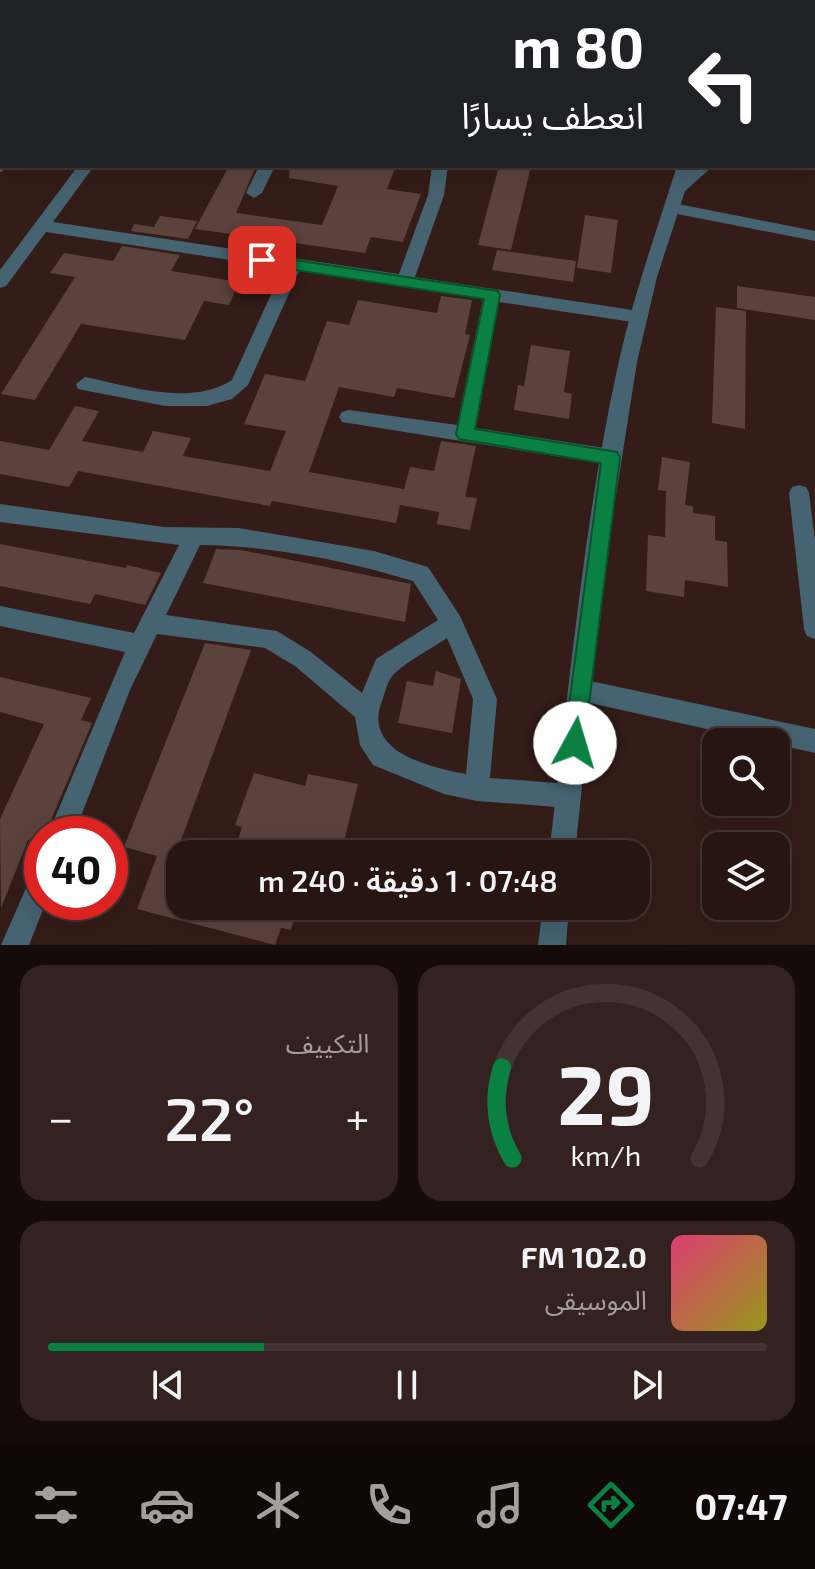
<!DOCTYPE html>
<html lang="ar">
<head>
<meta charset="utf-8">
<style>
  body { margin:0; font-family:"Exo 2","Noto Sans Arabic",sans-serif; background:#332220; color:#f1f3f6; direction:rtl; height:100vh; display:flex; flex-direction:column; font-size:30px; white-space:nowrap }
  * { box-sizing:border-box; margin:0 }
  p { font-size:26px; color:#a49f9f }
  .icon { flex:none; width:44px; height:44px; fill:none; stroke:currentColor; stroke-width:2; stroke-linecap:round; stroke-linejoin:round }
  .map { position:relative; height:945px; overflow:hidden; direction:ltr }
  .side { display:flex; flex-direction:column; gap:20px; padding:20px; background:#150c0a; flex:1 }
  .side>* { flex:none }
  .hud { position:absolute; left:0px; top:0px; width:816px; height:168px; box-shadow:0 8px 32px #0002,0 0 0 2px #433432; direction:rtl; background:#202124; color:#fff; overflow:hidden }
  .controls { position:absolute; left:702px; top:728px; display:grid; gap:16px }
  .controls a { display:grid; place-items:center; width:88px; height:88px; border-radius:16px; background:#271512; box-shadow:0 8px 32px #0002,0 0 0 2px #433432; font-size:40px }
  .speed { position:absolute; left:24px; top:816px; display:flex; gap:16px; font-size:40px; font-weight:700; text-align:center }
  .speed>* { display:grid; place-content:center; width:104px; height:104px; border-radius:50%; background:#271512; box-shadow:0 8px 32px #0002,0 0 0 2px #433432; line-height:1 }
  .speed .limit { border:12px solid #d22; background:#fff; color:#111 }
  .pin { position:absolute; display:grid; place-items:center; width:68px; height:68px; color:#fff; margin:-34px; border-radius:16px; box-shadow:0 4px 12px #0006 }
  .me { position:absolute; width:88px; margin:-44px; rotate:6deg; stroke-linejoin:round; filter:drop-shadow(0 0 6px #0008) }
  .turn { display:flex; align-items:center; gap:28px; height:168px; padding:0 40px; font-size:36px }
  .turn .icon { width:104px; height:104px; stroke-width:2.5 }
  .turn b { display:block; font-size:56px; line-height:68px }
  .big { font-size:60px; font-weight:600; line-height:1.1 }
  .side .tile { flex:1; display:flex; flex-direction:column; justify-content:center; gap:12px; min-width:0; padding:0 28px; border-radius:24px; background:#332220 }
  .side .dial { align-items:center; gap:0 }
  .dial svg { height:208px; overflow:visible; fill:none; stroke:#433432; stroke-width:7; stroke-linecap:round; text-anchor:middle }
  .dial text { fill:#f1f3f6; stroke:none }
  .song { display:flex; align-items:center; gap:24px }
  .cover { width:96px; height:96px; border-radius:12px; background:linear-gradient(135deg,hsl(340 70% 55%),hsl(60 70% 35%)) }
  .played { height:8px; border-radius:4px; background:linear-gradient(90deg,#0b8043 30%,#433432 30%) }
  .keys { display:flex; justify-content:space-around; direction:ltr }
  .heat { display:flex; justify-content:space-between; align-items:center; font-size:44px; direction:ltr }
  .side .tiles { flex:1; display:grid; gap:20px; grid-template-columns:1fr 1fr }
  .tile:last-child { grid-column:span 2 }
  .trip { position:absolute; left:166px; top:840px; width:484px; height:80px; border-radius:24px; background:#271512; box-shadow:0 8px 32px #0002,0 0 0 2px #433432; font-weight:600; line-height:80px; text-align:center; direction:rtl }
  .dock { display:flex; height:128px; justify-content:space-around; align-items:center; background:#100807; color:#a49f9f }
  .dock .icon { width:56px; height:56px }
  .dock .on { color:#0b8043 }
  .dock b { font-size:36px; color:#f1f3f6 }
  .map>svg:first-child { display:block }
</style>
</head>
<body>
<div class="map">
<svg width="815" height="945" viewBox="0 0 815 945">
  <rect width="100%" height="100%" fill="#341c18"/>
  <g fill="#5c423d">
    <path d="M229,166H256L236,213L322,225L338,186L289,178L290,166H396L387,189L421,194L403,242L371,237L365,253L195,229Z"/>
    <path d="M499,166H531L511,250L478,245Z"/>
    <path d="M585,215L618,220L611,273L577,268Z"/>
    <path d="M160,216L197,221L188,239L131,231L134,224L154,227Z"/>
    <path d="M122,246L180,255L171,271L239,282L229,305L204,301L185,340L81,324L35,400L1,394L75,277L50,273L64,253L113,261Z"/>
    <path d="M497,250L576,261L573,282L492,270Z"/>
    <path d="M737,286L815,297V320L737,308Z"/>
    <path d="M441,296L472,300L465,334L470,335L454,398L397,388L394,397L339,387L309,472L404,489L410,467L434,471L441,441L476,446L465,497L477,498L470,530L437,524L439,512L400,505L396,523L272,501L270,506L78,471L69,487L0,474V441L49,450L75,406L99,411L82,441L143,452L153,431L191,438L183,456L270,471L286,431L244,424L265,374L305,381L327,321L349,325L358,300L437,313Z"/>
    <path d="M716,307L746,311L745,429L712,423Z"/>
    <path d="M531,345L570,351L564,392L572,394L569,419L514,410L518,385L524,386Z"/>
    <path d="M662,457L690,462L685,505L693,506V513L715,516V540L727,542L728,587L685,580L684,597L646,591L648,535L665,537L666,491L658,490Z"/>
    <path d="M0,544L126,568L127,565L161,573L145,605L95,594L90,604L0,586Z"/>
    <path d="M216,549L241,550L411,584L405,622L203,583Z"/>
    <path d="M205,643L251,650L180,843V906H297L291,930L281,928L275,945L137,909L157,856L124,847Z"/>
    <path d="M436,671L461,679L452,733L398,723L407,681L433,686Z"/>
    <path d="M0,677L91,698L81,720L92,723L45,834H42V843L28,840L1,908L0,819L44,724L0,712Z"/>
    <path d="M254,773L305,786L308,774L358,784L341,854H234L242,827L235,825Z"/>
  </g>
  <g fill="none" stroke-linecap="round" stroke-linejoin="round">
    <g fill="#466371" fill-rule="evenodd">
      <rect x="0" y="92" width="2" height="4"/>
      <path d="M2,163V166H6L3,171L0,172V164Z"/>
    </g>
    <g fill="#466371" fill-rule="evenodd">
      <path d="M155,0H168L169,2H156Z"/>
      <rect x="814" y="16" width="1" height="8"/>
      <path d="M78,166H94L53,222L399,274L428,195L432,166H448L444,195L415,277L639,311L648,317L639,323L499,302L476,428L611,449L618,451L621,457L618,463L611,465L342,422L339,417L342,412L349,410L457,425L483,299L299,271L248,385L232,399L207,406H165L78,389L76,384L85,377C130,386 190,407 232,380L283,268L46,232L6,286L0,288V270Z"/>
      <path d="M259,166H275L262,193L254,198L246,193Z"/>
      <path d="M673,203L815,231V241L667,212V204Z"/>
      <path d="M799,485L806,487L809,493L815,540V639L807,636L804,629L789,493L792,487Z"/>
      <path d="M0,504L164,527L239,528L374,551L428,567L460,616L497,699L490,778L569,784L578,787L581,796L578,805L569,808L477,801L444,794L373,765L360,745L355,717L295,666L265,648L157,634L130,690L74,834H48L125,652L0,626V606L134,633L179,545L0,522ZM200,545C271,546 345,560 413,581L438,620L376,659L362,693L311,652L277,631L166,615ZM447,638L473,699L466,774C429,767 362,752 382,701C385,692 388,679 395,673C410,659 431,649 447,638Z"/>
      <path d="M581,679L815,729V753L581,701L573,698L569,690L573,682Z"/>
      <path d="M42,868V902H46L29,945H1L33,872Z"/>
    </g>
    <g fill="#466371" fill-rule="evenodd">
      <path d="M731,0H743L744,2H732Z"/>
      <rect x="814" y="84" width="1" height="9"/>
      <rect x="814" y="101" width="1" height="8"/>
      <path d="M677,166H693L692,169L696,166H713L685,191L657,277L637,362L604,572L575,854H549C569,690 583,526 618,365C633,297 656,232 677,166Z"/>
      <path d="M543,906H569L566,945H538Z"/>
    </g>
  </g>
  <path fill="#0b8043" stroke="#07532c" stroke-width="2" d="M262,255L498,291L500,295L475,429L617,452L620,457L583,751L575,754L567,751L564,743L601,463L459,439L456,434L484,299L256,264V257Z"/>
</svg>
<div class="controls">
<a><svg class="icon" aria-label="search" viewBox="0 0 24 24"><circle cx="10" cy="10" r="6"/><path d="M15 15l6 6"/></svg></a>
<a><svg class="icon" aria-label="layers" viewBox="0 0 24 24"><path d="M12 4l9 5-9 5-9-5zM3 14l9 5 9-5"/></svg></a>
</div>
<div class="speed"><div class="limit">40</div></div>
<div class="pin" style="left:262px;top:260px;background:#d93025"><svg class="icon" aria-label="arrive" viewBox="0 0 24 24"><path d="M6 21V4h12l-3 4 3 4H6"/></svg></div>
<svg class="me" style="left:575px;top:743px" viewBox="-20 -20 40 40"><circle r="19" fill="#fff"/><path d="M0-13L10 11 0 6-10 11z" fill="#0b8043"/></svg>
<div class="trip">07:48 · 1 دقيقة · 240 m</div>
<div class="hud">
<div class="turn"><svg class="icon" aria-label="left" viewBox="0 0 24 24"><path d="M17 20v-9H6M10 6l-5 5 5 5"/></svg><div><b>80 m</b>انعطف يسارًا</div></div>
</div>
</div>
<section class="side">
<div class="tiles">
<div class="tile dial"><svg viewBox="0 0 100 80">
<path d="M14 69A42 42 0 1 1 86 69"/>
<path d="M14 69A42 42 0 0 1 10 34" stroke="#0b8043"/>
<text x="50" y="56" font-size="32" font-weight="700">29</text>
<text x="50" y="72" font-size="11">km/h</text>
</svg></div>
<div class="tile"><p>التكييف</p>
<div class="heat"><a>−</a><b class="big">22°</b><a>+</a></div>
</div>
<div class="tile">
<div class="song"><i class="cover"></i><div><b>102.0 FM</b><p>الموسيقى</p></div></div>
<div class="played"></div>
<div class="keys"><svg class="icon" aria-label="previous" viewBox="0 0 24 24"><path d="M18 5L8 12l10 7zM5 5v14"/></svg><svg class="icon" aria-label="pause" viewBox="0 0 24 24"><path d="M8 5v14M16 5v14"/></svg><svg class="icon" aria-label="next" viewBox="0 0 24 24"><path d="M6 5l10 7-10 7zM19 5v14"/></svg></div>
</div>
</div>
</section>
<nav class="dock">
<b>07:47</b>
<svg class="icon on" aria-label="directions" viewBox="0 0 24 24"><path d="M12 3l9 9-9 9-9-9zM9 14v-3h6M13 9l2 2-2 2"/></svg>
<svg class="icon" aria-label="music" viewBox="0 0 24 24"><path d="M9 18V5l10-2v13"/><circle cx="6" cy="18" r="3"/><circle cx="16" cy="16" r="3"/></svg>
<svg class="icon" aria-label="phone" viewBox="0 0 24 24"><path d="M5 4h4l2 5-3 2q2 4 5 5l2-3 5 2v4C11 20 4 13 5 4z"/></svg>
<svg class="icon" aria-label="climate" viewBox="0 0 24 24"><path d="M12 3v18M4 7l16 10M4 17L20 7"/></svg>
<svg class="icon" aria-label="car" viewBox="0 0 24 24"><path d="M5 17H2v-5l4-1 3-4h7l3 4 3 1v5h-3M9 17h6M6 11h13"/><circle cx="7" cy="17" r="2"/><circle cx="17" cy="17" r="2"/></svg>
<svg class="icon" aria-label="filters" viewBox="0 0 24 24"><path d="M4 7h16M4 17h16"/><circle cx="9" cy="7" r="2"/><circle cx="15" cy="17" r="2"/></svg>
</nav>
</body>
</html>
